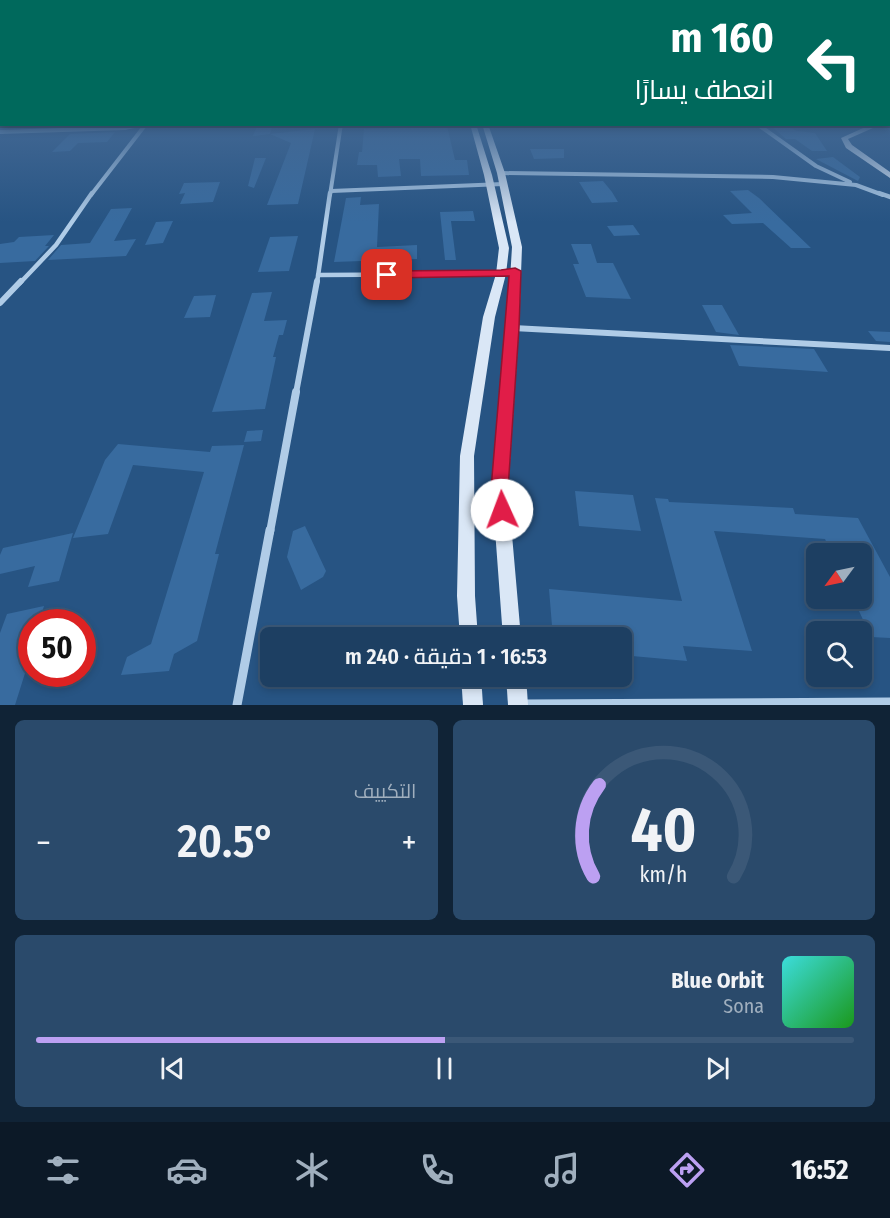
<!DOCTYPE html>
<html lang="ar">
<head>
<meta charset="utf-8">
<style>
  body { margin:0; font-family:"Fira Sans Condensed",Cairo,sans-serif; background:#2a4a6b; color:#f1f3f6; direction:rtl; height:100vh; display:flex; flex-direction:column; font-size:22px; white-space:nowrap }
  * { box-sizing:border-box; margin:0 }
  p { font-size:20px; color:#a0afbe }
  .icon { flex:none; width:33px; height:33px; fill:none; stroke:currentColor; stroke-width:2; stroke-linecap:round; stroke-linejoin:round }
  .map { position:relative; height:705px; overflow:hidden; direction:ltr }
  .details { display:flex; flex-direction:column; gap:15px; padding:15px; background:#102336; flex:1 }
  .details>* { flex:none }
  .hud { position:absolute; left:0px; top:0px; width:891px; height:126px; box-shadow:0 3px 9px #0003,0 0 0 2px #3b5877; direction:rtl; background:#00695c; color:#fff; overflow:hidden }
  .needle { width:39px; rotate:237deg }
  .buttons { position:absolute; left:806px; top:543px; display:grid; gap:12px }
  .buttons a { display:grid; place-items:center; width:66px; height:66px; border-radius:9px; background:#1d3f62; box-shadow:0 3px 9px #0003,0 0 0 2px #3b5877; font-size:30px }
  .speed { position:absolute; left:18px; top:609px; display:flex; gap:12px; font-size:30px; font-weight:700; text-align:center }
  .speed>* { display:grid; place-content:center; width:78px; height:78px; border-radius:50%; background:#1d3f62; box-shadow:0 3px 9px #0003,0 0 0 2px #3b5877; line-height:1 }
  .speed .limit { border:9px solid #d22; background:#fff; color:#111 }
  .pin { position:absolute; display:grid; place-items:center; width:51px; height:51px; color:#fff; margin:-26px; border-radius:12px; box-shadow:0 3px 9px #0006 }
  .me { position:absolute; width:66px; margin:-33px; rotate:358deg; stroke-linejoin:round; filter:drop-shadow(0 0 4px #0008) }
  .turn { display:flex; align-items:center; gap:21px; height:126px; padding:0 18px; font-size:27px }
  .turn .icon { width:78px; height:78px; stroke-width:2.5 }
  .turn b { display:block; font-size:42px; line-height:51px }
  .big { font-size:45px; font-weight:600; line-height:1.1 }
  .details .card { flex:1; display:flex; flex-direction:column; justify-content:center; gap:9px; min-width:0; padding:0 21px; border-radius:9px; background:#2a4a6b }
  .details .dial { align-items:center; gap:0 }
  .dial svg { height:156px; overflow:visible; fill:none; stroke:#3b5877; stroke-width:7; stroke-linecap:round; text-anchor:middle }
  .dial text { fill:#f1f3f6; stroke:none }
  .song { display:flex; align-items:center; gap:18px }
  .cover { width:72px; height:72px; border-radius:9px; background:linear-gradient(135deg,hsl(180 70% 55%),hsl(120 70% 35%)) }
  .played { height:6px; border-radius:3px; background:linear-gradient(90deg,#bca0f2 50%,#3b5877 50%) }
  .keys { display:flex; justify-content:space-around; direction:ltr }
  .heat { display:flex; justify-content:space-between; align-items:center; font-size:33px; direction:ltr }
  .details .tiles { flex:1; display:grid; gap:15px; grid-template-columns:1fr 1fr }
  .card:last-child { grid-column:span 2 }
  .trip { position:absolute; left:260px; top:627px; width:372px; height:60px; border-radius:9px; background:#1d3f62; box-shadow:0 3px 9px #0003,0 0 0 2px #3b5877; font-weight:600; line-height:60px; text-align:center; direction:rtl }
  .tab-bar { display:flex; height:96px; justify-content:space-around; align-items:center; background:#0c1927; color:#a0afbe }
  .tab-bar .icon { width:42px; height:42px }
  .tab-bar .active { color:#bca0f2 }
  .tab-bar b { font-size:27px; color:#f1f3f6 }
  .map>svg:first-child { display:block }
</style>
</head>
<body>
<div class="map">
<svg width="890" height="705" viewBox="0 0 890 705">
  <rect width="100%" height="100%" fill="#275483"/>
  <g fill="#386b9f">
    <path d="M258,124H273L270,134L315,129L298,204L267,205L291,143L270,134L253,136Z"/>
    <path d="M447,126L455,160H467L469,175L421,176L420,159H399L401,176L378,177L377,165H357L359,152H362L364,129Z"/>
    <path d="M771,126L787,127L797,131L815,133L827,151H812L795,139H786Z"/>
    <path d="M115,132L107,142L78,143L70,151L52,152L70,134Z"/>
    <path d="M530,149H564V158L534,159Z"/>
    <path d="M833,157L860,177L858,181L816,159Z"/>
    <path d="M255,158H266L254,188L248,186Z"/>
    <path d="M603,181L612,192L618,202L592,203L579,182Z"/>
    <path d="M220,182L213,202L180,204L185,193L179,194L184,183Z"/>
    <path d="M748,190L759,198L811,248H791L763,223L732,224L723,215L752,213L730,191Z"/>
    <path d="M361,197L360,205L379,204L377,247L417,245V259L334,262L346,198Z"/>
    <path d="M132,208L114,241L136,239L126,256L48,260L61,245L90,243L111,209Z"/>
    <path d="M473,211L475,221H451L456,260H445L440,212Z"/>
    <path d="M173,221L163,243L145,245L156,222Z"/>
    <path d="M633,225L640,235L614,236L607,226Z"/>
    <path d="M54,235L45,246H49L35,261L0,263V244L14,242L19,237Z"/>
    <path d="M298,236L289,271L258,272L270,237Z"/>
    <path d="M571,244H591L597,263H613L631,299L586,297L573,264H579Z"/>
    <path d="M272,292L264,321L287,320L283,335H279L273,357H276L265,409L212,412L252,293Z"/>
    <path d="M216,295L210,317L184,318L194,296Z"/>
    <path d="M702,305H722L739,335L716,332Z"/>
    <path d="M868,331L890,332V342L876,341Z"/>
    <path d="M730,345L814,349L828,372L739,366Z"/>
    <path d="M263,430L261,441L244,442L247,431Z"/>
    <path d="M118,444L210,452L212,446L244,445L215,554H219L197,641L174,654L169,671L121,675L127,657L151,644L204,472L133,465L108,534L73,538L105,460Z"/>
    <path d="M575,491L633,495L641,531L579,526Z"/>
    <path d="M655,498L668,499L669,502L793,508L795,514L858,518L890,577V638L871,637L853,598H861V554H832L825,539L714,531L752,651L683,646L687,661L621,655V638H553L549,589L682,601Z"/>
    <path d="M305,526L326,571L323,577L301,590L287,557L293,531Z"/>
    <path d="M73,533L59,581L28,587L35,566L0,574V555L3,548Z"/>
    <path d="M44,606L39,622H32V651L15,705H0V633L7,614Z"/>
  </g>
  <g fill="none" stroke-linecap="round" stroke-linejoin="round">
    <g stroke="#b0cce7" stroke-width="4">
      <path d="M757,124L816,166L850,182"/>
      <path d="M0,132L125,128L143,124"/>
      <path d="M501,173L773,177L856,185L883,195"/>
      <path d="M331,191L503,184"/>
      <path d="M91,195L146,124"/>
      <path d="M330,195L341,124"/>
    </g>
    <g stroke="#b0cce7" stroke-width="4.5">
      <path d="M879,193L890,197"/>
      <path d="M318,275L501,274L515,271"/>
      <path d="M20,283L56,245L92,193"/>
      <path d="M317,283L330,193"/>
    </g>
    <g stroke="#b0cce7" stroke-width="6">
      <path d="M0,303L21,281"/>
      <path d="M513,328L890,348"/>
      <path d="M296,393L317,281"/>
    </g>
    <path stroke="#b0cce7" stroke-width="8" d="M270,532L296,392"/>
    <g stroke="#b0cce7" stroke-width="9">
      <path d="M522,704L890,702"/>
      <path d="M237,705L270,530"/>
    </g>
    <g fill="#dae7f6" fill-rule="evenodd">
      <path d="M470,124H476L492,175L509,248L506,274L495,317L474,456L475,596L478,638H460L457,596L460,456L483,317L496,274L499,248L484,175Z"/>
      <path d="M482,124H488L505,173L522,247L519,328L508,489L521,638H503L492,489L507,328L512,247L497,173Z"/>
      <path d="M872,124H882L848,139L852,145L890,172V178L846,148L841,138Z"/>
      <path d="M461,676H481L483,705H463Z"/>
      <path d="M506,676H526L528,705H508Z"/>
    </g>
  </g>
  <linearGradient id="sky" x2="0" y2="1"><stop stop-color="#152e48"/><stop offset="0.55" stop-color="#416793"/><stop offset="1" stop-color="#416793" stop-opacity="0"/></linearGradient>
  <rect width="890" height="222" fill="url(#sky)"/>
  <path fill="#e11d48" stroke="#92132f" stroke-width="1.5" d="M515,268L521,271L519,328L508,489L511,510L508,516L502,519L495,516L491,489L509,276L387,278L381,275L387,271L501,270Z"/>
</svg>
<div class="buttons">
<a><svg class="needle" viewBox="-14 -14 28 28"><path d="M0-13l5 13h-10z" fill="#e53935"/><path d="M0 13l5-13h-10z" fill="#a0afbe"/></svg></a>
<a><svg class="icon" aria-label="search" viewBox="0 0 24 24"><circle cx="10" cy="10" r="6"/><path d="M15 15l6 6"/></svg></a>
</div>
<div class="speed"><div class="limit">50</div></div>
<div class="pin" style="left:387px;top:275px;background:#d93025"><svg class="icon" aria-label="arrive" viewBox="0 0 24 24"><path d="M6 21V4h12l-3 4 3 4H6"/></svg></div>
<svg class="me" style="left:502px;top:510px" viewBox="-20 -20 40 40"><circle r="19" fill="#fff"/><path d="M0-13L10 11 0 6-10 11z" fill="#e11d48"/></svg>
<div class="trip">16:53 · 1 دقيقة · 240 m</div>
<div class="hud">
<div class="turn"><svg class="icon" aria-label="left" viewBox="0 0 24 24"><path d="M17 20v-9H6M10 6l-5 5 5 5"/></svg><div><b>160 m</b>انعطف يسارًا</div></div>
</div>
</div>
<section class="details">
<div class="tiles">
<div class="card dial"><svg viewBox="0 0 100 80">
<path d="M14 69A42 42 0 1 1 86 69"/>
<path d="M14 69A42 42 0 0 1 17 22" stroke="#bca0f2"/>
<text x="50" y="56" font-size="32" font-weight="700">40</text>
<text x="50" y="72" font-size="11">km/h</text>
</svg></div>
<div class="card"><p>التكييف</p>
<div class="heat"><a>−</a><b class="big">20.5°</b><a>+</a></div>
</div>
<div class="card">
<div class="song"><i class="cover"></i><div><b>Blue Orbit</b><p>Sona</p></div></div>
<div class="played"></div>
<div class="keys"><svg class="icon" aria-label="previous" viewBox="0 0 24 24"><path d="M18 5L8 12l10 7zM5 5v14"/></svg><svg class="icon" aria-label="pause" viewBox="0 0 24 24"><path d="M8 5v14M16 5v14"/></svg><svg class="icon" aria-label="next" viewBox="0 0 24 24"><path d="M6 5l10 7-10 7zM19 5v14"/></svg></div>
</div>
</div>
</section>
<nav class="tab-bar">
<b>16:52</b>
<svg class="icon active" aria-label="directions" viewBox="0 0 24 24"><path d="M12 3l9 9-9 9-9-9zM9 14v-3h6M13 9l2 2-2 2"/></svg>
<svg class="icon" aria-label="music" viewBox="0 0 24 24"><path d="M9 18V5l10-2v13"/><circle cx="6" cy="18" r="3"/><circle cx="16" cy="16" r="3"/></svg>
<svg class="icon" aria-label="phone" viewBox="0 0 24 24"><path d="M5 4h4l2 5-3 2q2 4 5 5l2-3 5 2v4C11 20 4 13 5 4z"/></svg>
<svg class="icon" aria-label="climate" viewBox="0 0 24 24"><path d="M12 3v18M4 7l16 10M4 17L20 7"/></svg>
<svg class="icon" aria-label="car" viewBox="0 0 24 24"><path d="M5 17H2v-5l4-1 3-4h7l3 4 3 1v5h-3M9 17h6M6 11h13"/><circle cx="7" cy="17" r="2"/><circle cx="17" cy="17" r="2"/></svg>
<svg class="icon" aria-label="filters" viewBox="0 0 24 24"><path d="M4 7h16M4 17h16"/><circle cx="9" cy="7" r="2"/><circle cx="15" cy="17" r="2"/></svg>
</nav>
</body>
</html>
